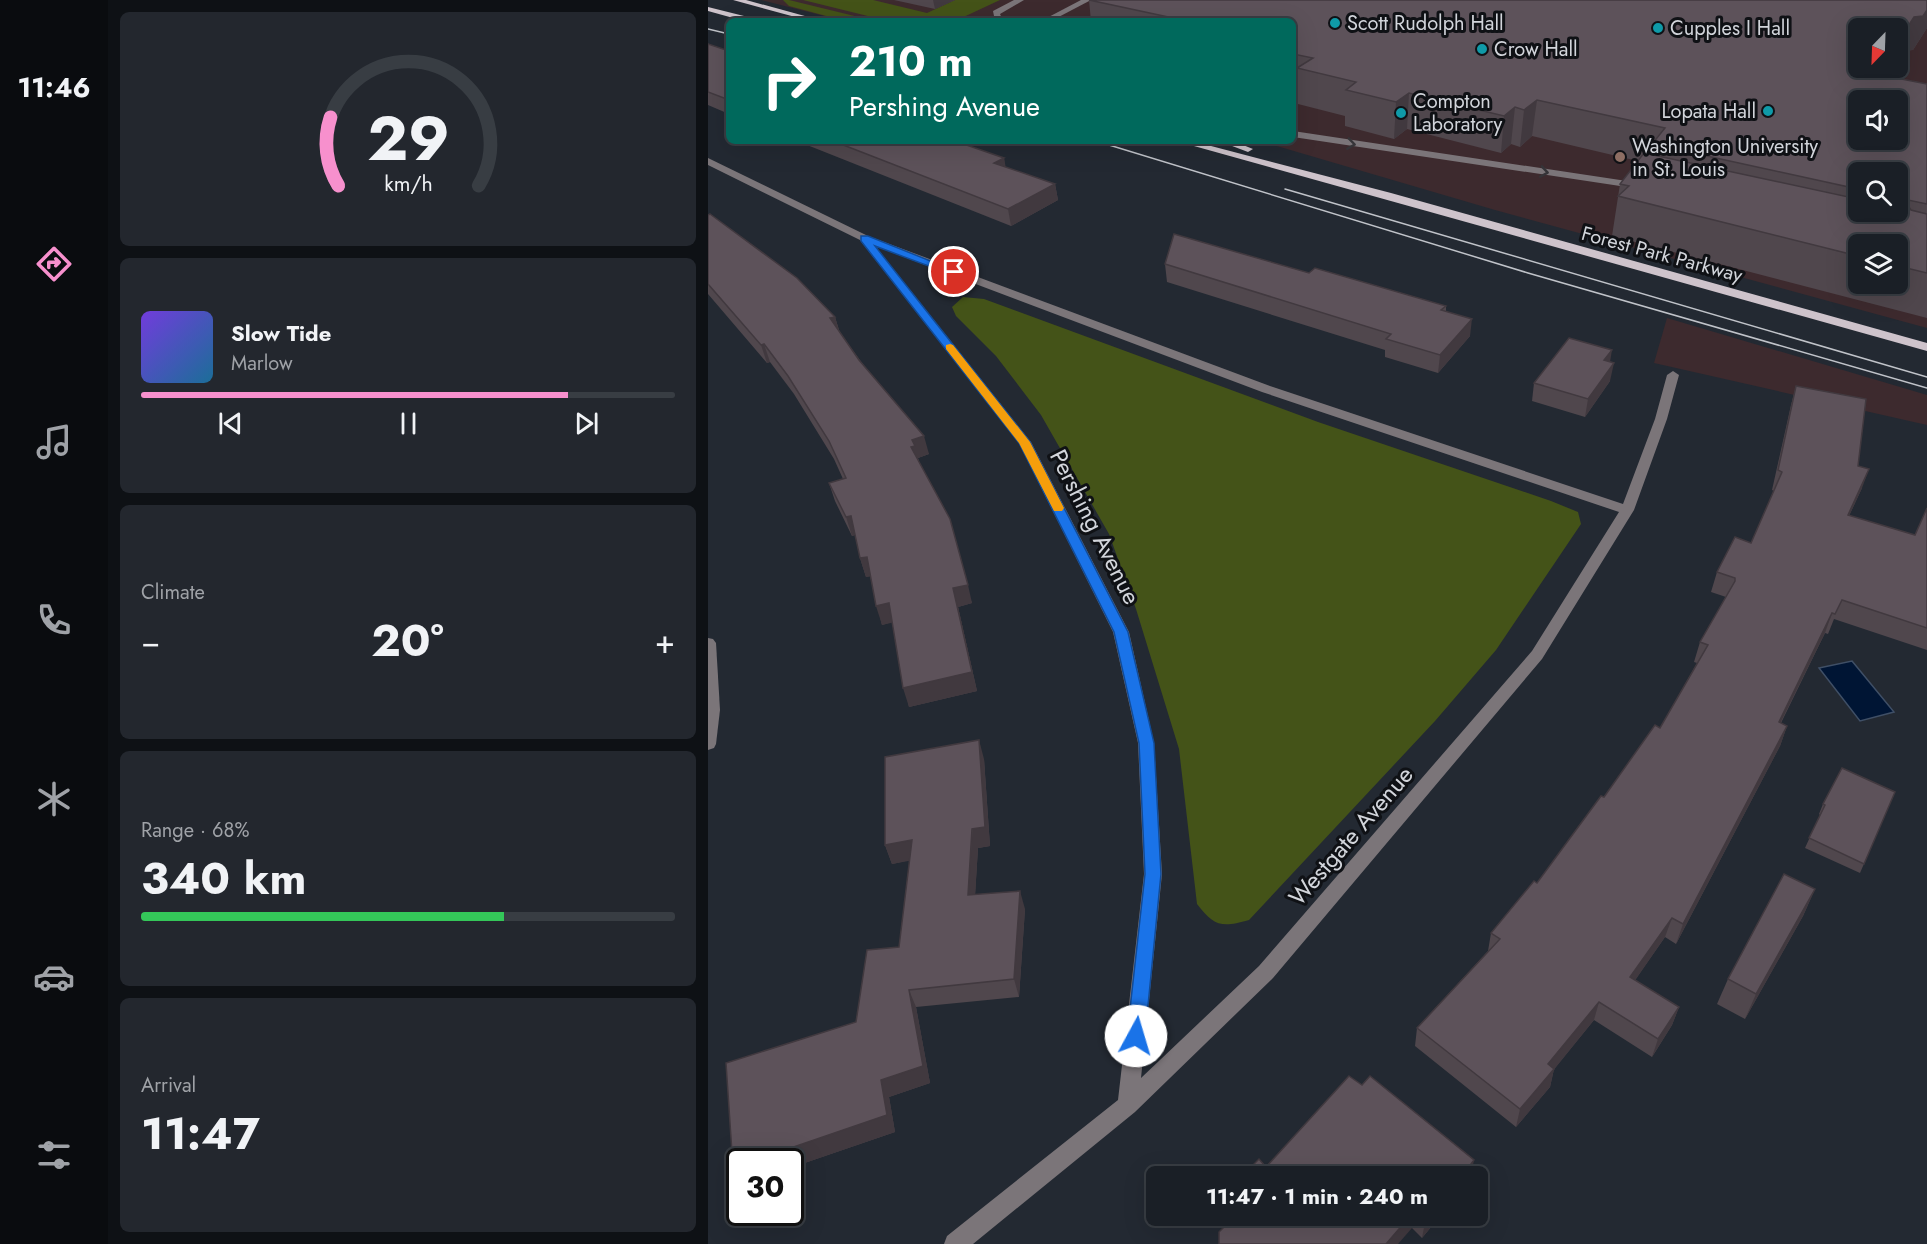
<!DOCTYPE html>
<html lang="en">
<head>
<meta charset="utf-8">
<style>
  body { margin:0; font-family:Jost,sans-serif; background:#23272e; color:#f1f3f6; height:100vh; display:flex; flex-direction:column; font-size:22px; white-space:nowrap }
  * { box-sizing:border-box; margin:0 }
  p { font-size:20px; color:#9fa2a7 }
  .icon { flex:none; width:33px; height:33px; fill:none; stroke:currentColor; stroke-width:2; stroke-linecap:round; stroke-linejoin:round }
  .map { position:relative; flex:1; overflow:hidden }
  .side { display:flex; flex-direction:column; gap:12px; padding:12px; background:#0e1115; width:600px }
  .side>* { flex:none }
  .banner { position:absolute; left:18px; top:18px; width:570px; height:126px; border-radius:9px; box-shadow:0 6px 24px #0002,0 0 0 2px #383d43; background:#00695c; color:#fff; overflow:hidden }
  .needle { width:39px; rotate:203deg }
  .controls { position:absolute; left:1140px; top:18px; display:grid; gap:12px }
  .controls a { display:grid; place-items:center; width:60px; height:60px; border-radius:9px; background:#1a1f26; box-shadow:0 6px 24px #0002,0 0 0 2px #383d43; font-size:30px }
  .speed { position:absolute; left:18px; top:1148px; display:flex; gap:12px; font-size:30px; font-weight:700; text-align:center }
  .speed>* { display:grid; place-content:center; width:78px; height:78px; border-radius:50%; background:#1a1f26; box-shadow:0 6px 24px #0002,0 0 0 2px #383d43; line-height:1 }
  .speed .limit { border:3px solid #111; border-radius:9px; background:#fff; color:#111 }
  .pin { position:absolute; display:grid; place-items:center; width:51px; height:51px; color:#fff; margin:-26px; border:3px solid #fff; border-radius:50%; box-shadow:0 2px 6px #0007 }
  .me { position:absolute; width:66px; margin:-33px; rotate:6deg; stroke-linejoin:round; filter:drop-shadow(0 0 4px #0008) }
  .turn { display:flex; align-items:center; gap:21px; height:126px; padding:0 24px; font-size:27px }
  .turn .icon { width:78px; height:78px; stroke-width:2.5 }
  .turn b { display:block; font-size:42px; line-height:51px }
  .big { font-size:45px; font-weight:700; line-height:1.1 }
  .side .tile { flex:1; display:flex; flex-direction:column; justify-content:center; gap:9px; min-width:0; padding:0 21px; border-radius:9px; background:#23272e }
  .side .dial { align-items:center; gap:0 }
  .dial svg { height:156px; overflow:visible; fill:none; stroke:#383d43; stroke-width:7; stroke-linecap:round; text-anchor:middle }
  .dial text { fill:#f1f3f6; stroke:none }
  .song { display:flex; align-items:center; gap:18px }
  .cover { width:72px; height:72px; border-radius:9px; background:linear-gradient(135deg,hsl(260 70% 55%),hsl(200 70% 35%)) }
  .played { height:6px; border-radius:3px; background:linear-gradient(90deg,#f790cd 80%,#383d43 80%) }
  .keys { display:flex; justify-content:space-around; direction:ltr }
  .heat { display:flex; justify-content:space-between; align-items:center; font-size:33px; direction:ltr }
  .charge { height:9px; border-radius:4px; background:linear-gradient(90deg,#34c759 68%,#383d43 0) }
  .trip { position:absolute; left:438px; top:1166px; width:342px; height:60px; border-radius:9px; background:#1a1f26; box-shadow:0 6px 24px #0002,0 0 0 2px #383d43; font-weight:700; line-height:60px; text-align:center }
  main { display:flex; flex:1; min-height:0 }
  .dock { display:flex; flex-direction:column; width:108px; justify-content:space-around; align-items:center; background:#0a0c0f; color:#9fa2a7 }
  .dock .icon { width:42px; height:42px }
  .dock .current { color:#f790cd }
  .dock b { font-size:27px; color:#f1f3f6 }
  .map>svg:first-child { display:block }
</style>
</head>
<body>
<main>
<nav class="dock">
<b>11:46</b>
<svg class="icon current" aria-label="directions" viewBox="0 0 24 24"><path d="M12 3l9 9-9 9-9-9zM9 14v-3h6M13 9l2 2-2 2"/></svg>
<svg class="icon" aria-label="music" viewBox="0 0 24 24"><path d="M9 18V5l10-2v13"/><circle cx="6" cy="18" r="3"/><circle cx="16" cy="16" r="3"/></svg>
<svg class="icon" aria-label="phone" viewBox="0 0 24 24"><path d="M5 4h4l2 5-3 2q2 4 5 5l2-3 5 2v4C11 20 4 13 5 4z"/></svg>
<svg class="icon" aria-label="climate" viewBox="0 0 24 24"><path d="M12 3v18M4 7l16 10M4 17L20 7"/></svg>
<svg class="icon" aria-label="car" viewBox="0 0 24 24"><path d="M5 17H2v-5l4-1 3-4h7l3 4 3 1v5h-3M9 17h6M6 11h13"/><circle cx="7" cy="17" r="2"/><circle cx="17" cy="17" r="2"/></svg>
<svg class="icon" aria-label="filters" viewBox="0 0 24 24"><path d="M4 7h16M4 17h16"/><circle cx="9" cy="7" r="2"/><circle cx="15" cy="17" r="2"/></svg>
</nav>
<section class="side">
<div class="tile dial"><svg viewBox="0 0 100 80">
<path d="M14 69A42 42 0 1 1 86 69"/>
<path d="M14 69A42 42 0 0 1 10 34" stroke="#f790cd"/>
<text x="50" y="56" font-size="32" font-weight="700">29</text>
<text x="50" y="72" font-size="11">km/h</text>
</svg></div>
<div class="tile">
<div class="song"><i class="cover"></i><div><b>Slow Tide</b><p>Marlow</p></div></div>
<div class="played"></div>
<div class="keys"><svg class="icon" aria-label="previous" viewBox="0 0 24 24"><path d="M18 5L8 12l10 7zM5 5v14"/></svg><svg class="icon" aria-label="pause" viewBox="0 0 24 24"><path d="M8 5v14M16 5v14"/></svg><svg class="icon" aria-label="next" viewBox="0 0 24 24"><path d="M6 5l10 7-10 7zM19 5v14"/></svg></div>
</div>
<div class="tile"><p>Climate</p>
<div class="heat"><a>−</a><b class="big">20°</b><a>+</a></div>
</div>
<div class="tile"><p>Range · 68%</p><b class="big">340 km</b><div class="charge"></div></div>
<div class="tile"><p>Arrival</p><b class="big">11:47</b></div>
</section>
<div class="map">
<svg width="1219" height="1244" viewBox="0 0 1219 1244">
  <rect width="100%" height="100%" fill="#232932"/>
  <g fill="#3d2a2e" fill-rule="evenodd">
    <path d="M53,0H1219V328L787,210L552,141H585V21H136ZM1150,28H1190V68H1150ZM1150,100H1190V140H1150ZM1150,172H1190V212H1150ZM1150,244H1190V284H1150Z"/>
    <path d="M959,318L1219,395V425L946,363Z"/>
  </g>
  <g fill="#445318">
    <path d="M75,0H81L167,21H137L81,6Z"/>
    <path d="M95,0H165L219,13L247,0H292L247,21H180Z"/>
    <path d="M255,297L276,299L610,422L843,501L870,512L873,524L788,650L727,721L541,920C513,928 506,926 489,904L471,749L428,609L401,534L333,415L288,356L248,316L244,307Z"/>
  </g>
  <path fill="#001534" stroke="#3f4f66" stroke-width="1.5" d="M1144,661L1186,712L1152,721L1111,668Z"/>
  <g fill="none" stroke-linecap="round" stroke-linejoin="round">
    <g fill="#7b7579" fill-rule="evenodd">
      <path d="M306,0H316L292,14L295,21H287L285,11Z"/>
      <path d="M373,0H383L343,21H333Z"/>
      <path d="M585,131L932,183L937,186L932,189L585,137Z"/>
      <path d="M0,158L160,236L562,386L915,504L947,419L959,375L965,371L971,375L959,419L926,510L834,659L565,978L427,1112L265,1244H236L239,1236L410,1100L436,874L430,743L405,632L311,443L152,240L0,165ZM167,246L554,392L911,512L824,651L551,966L433,1078L454,874L446,743L421,632L323,442Z"/>
      <path d="M0,638L5,639L8,643L12,710L8,744L6,748L0,750Z"/>
    </g>
    <g fill="#cec3cb" fill-rule="evenodd">
      <path d="M25,0H38L115,21H102Z"/>
      <path d="M0,7L48,19L49,21H36L0,11Z"/>
      <path d="M468,141H484L683,193L1219,343V351Z"/>
      <path d="M511,141H525L545,149L540,152Z"/>
    </g>
    <g stroke="#c0c3c9" stroke-width="1.5">
      <path d="M0,29L21,34"/>
      <path d="M388,141L820,273L1219,388"/>
      <path d="M577,189L1219,377"/>
    </g>
  </g>
  <g fill="#50474d" fill-rule="evenodd">
    <path d="M186,0H247L227,9Z"/>
    <path d="M381,0H1219V28L1205,50L1195,51L1179,76L1219,84V318L904,236L912,184L930,161L824,136L812,147L803,144L793,153L699,129L686,139L637,126V116L590,104V90L585,89V21H383ZM1150,172H1190V212H1150ZM1150,244H1190V284H1150Z"/>
    <path d="M0,44L21,51V114L0,105Z"/>
    <path d="M89,141H247L296,158L297,167L347,184L350,200L303,226Z"/>
    <path d="M0,215L127,317L132,333L221,454L210,458L211,462L264,603L250,607L269,691L201,707L184,622L174,625L162,576L158,577L152,558L147,535L144,536L127,501L121,483L135,479L126,459L86,394L62,362L59,363L0,294Z"/>
    <path d="M457,264L601,273L738,306V312L762,336L730,373L677,357V350L459,282Z"/>
    <path d="M902,362V381L877,417L824,401L826,383Z"/>
    <path d="M1088,386L1150,466L1154,488L1141,516L1207,535L1219,508V650L1126,619L1120,634L1117,633L1073,723L1079,726L1072,746L968,944L957,937L927,980L971,1007L964,1025L944,1057L886,1020L846,1069L842,1087L808,1127L707,1046L709,1028L780,951L783,933L829,883L896,797L952,728L989,663L986,662L992,642L1018,597L1003,592L1009,572L1043,543L1066,491L1064,490L1083,405Z"/>
    <path d="M276,759L282,846L270,848L267,895L317,909L311,997L208,1007L222,1083L181,1097L187,1132L82,1168V1161H32V1177L25,1168L148,1022L191,947L202,860L184,864L177,845Z"/>
    <path d="M1187,792L1152,873L1097,848L1112,815L1111,814L1115,804Z"/>
    <path d="M1107,889L1095,916L1037,1019L1009,1004L1020,979Z"/>
    <path d="M528,1215H733L714,1238L704,1228Z"/>
  </g>
  <g fill="#41393f">
    <path d="M225,0H247L227,9Z"/>
    <path d="M1219,10V28L1205,50L1195,51L1190,60V42L1206,17Z"/>
    <path d="M1173,68H1185L1164,100L1168,74Z"/>
    <path d="M701,93L699,129L686,139L688,102Z"/>
    <path d="M829,100L824,136L812,147L816,110Z"/>
    <path d="M807,107L803,144L793,153L796,116Z"/>
    <path d="M296,158L299,174L286,163Z"/>
    <path d="M347,184L350,200L303,226L300,209Z"/>
    <path d="M127,317L132,334L122,318Z"/>
    <path d="M764,319L762,336L730,373L732,355Z"/>
    <path d="M56,344L62,362L59,363L53,345Z"/>
    <path d="M904,350L901,368L896,360Z"/>
    <path d="M906,363L902,381L877,417L880,399Z"/>
    <path d="M216,436L221,454L210,458L212,465L203,447L204,440Z"/>
    <path d="M1161,469L1154,488L1132,535L1140,515Z"/>
    <path d="M143,516L149,534L144,536L138,517Z"/>
    <path d="M159,557L165,576L158,577L152,558Z"/>
    <path d="M260,585L264,603L250,607L269,691L201,707L195,688L245,588Z"/>
    <path d="M181,603L187,622L174,625L168,606Z"/>
    <path d="M1124,613L1117,633L1063,742L1071,722Z"/>
    <path d="M1079,726L1072,746L968,944L975,924Z"/>
    <path d="M271,740L276,759L282,846L270,848L266,913L260,895Z"/>
    <path d="M204,840L211,859L184,864L177,845Z"/>
    <path d="M1107,889L1095,916L1037,1019L1048,994Z"/>
    <path d="M312,891L317,909L311,997L306,979Z"/>
    <path d="M964,918L957,937L917,995L922,977Z"/>
    <path d="M201,990L208,1007L222,1083L181,1097L187,1132L82,1168V1161H45L173,1080Z"/>
    <path d="M891,1002L886,1020L836,1082L840,1064Z"/>
    <path d="M971,1007L964,1025L944,1057L950,1039Z"/>
    <path d="M846,1069L842,1087L808,1127L812,1109Z"/>
    <path d="M766,1160L763,1176H754Z"/>
    <path d="M32,1166V1177L25,1168Z"/>
    <path d="M703,1215H705L704,1228L690,1244H678Z"/>
    <path d="M723,1215H733L714,1238L717,1222Z"/>
  </g>
  <g fill="#5d525a" stroke="#41393f" stroke-width="1.5" fill-rule="evenodd">
    <path d="M381,0H1219V10L1215,16L1206,17L1190,42V28H1150V68H1173L1168,74L1219,84V204L1190,198V172H1150V189L944,144L957,128L829,100L816,110L807,107L796,116L701,93L688,102L638,90L648,82L589,68L605,58L585,54V21H479ZM1150,100H1190V140H1150Z"/>
    <path d="M0,44L21,51V100L0,92Z"/>
    <path d="M125,141H247L296,158L286,163L347,184L300,209Z"/>
    <path d="M936,153L1150,199V212H1190V207H1201L1203,210L1219,214V273L1190,266V244H1150V256L910,196L921,186L912,184Z"/>
    <path d="M2,214L89,278L127,317L122,318L151,360L216,436L204,440L207,446L203,447L242,519L260,585L245,588L264,672L195,688L181,603L168,606L159,557L152,558L143,516L138,517L121,483L138,478L121,441L80,376L56,344L53,345L0,284V215Z"/>
    <path d="M466,234L601,273L607,268L738,306L733,310L764,319L732,355L678,339L683,334L457,264Z"/>
    <path d="M861,338L904,350L896,360L906,363L880,399L826,383Z"/>
    <path d="M1088,386L1158,399L1150,466L1161,469L1140,515L1207,535L1219,508V628L1134,600L1127,614L1124,613L1071,722L1079,726L975,924L964,918L922,977L971,1007L950,1039L891,1002L840,1064L846,1069L812,1109L709,1028L792,939L783,933L826,881L829,883L893,796L896,797L947,725L952,728L1000,645L992,642L1027,581V578L1009,572L1027,537L1043,543L1074,472L1070,470Z"/>
    <path d="M271,740L277,827L264,829L260,895L312,891L306,979L201,990L215,1066L173,1080L179,1115L45,1161H32V1166L25,1168L18,1063L148,1022L159,950L191,947L204,840L177,845V757Z"/>
    <path d="M1134,768L1187,792L1156,864L1101,838L1117,805L1115,804Z"/>
    <path d="M1076,874L1107,889L1048,994L1020,979Z"/>
    <path d="M641,1076L654,1085L662,1076L766,1160L754,1176H534L551,1159L558,1167Z"/>
    <path d="M528,1215H703L678,1244H511V1232Z"/>
    <path d="M708,1215H723L717,1222Z"/>
  </g>
  <defs><path id="oneway-chevron" d="M-2-3.5L2.5 0L-2 3.5" fill="none" stroke-width="1.6" stroke-linecap="round" stroke-linejoin="round" transform="scale(1.5)"/></defs>
  <g stroke="#353438">
    <use href="#oneway-chevron" transform="translate(643 144) rotate(8)"/>
    <use href="#oneway-chevron" transform="translate(836 172) rotate(9)"/>
  </g>
  <path fill="#1a73e8" stroke="#114b97" stroke-width="1.5" d="M153,236H160L250,272L242,274L167,246L322,442L420,632L446,743L453,874L437,1036L434,1042L428,1044L421,1042L419,1036L437,874L431,743L406,632L311,443L153,241Z"/>
  <path fill="#f59e0b" d="M242,344L245,345L322,442L356,508L354,511H346L311,443L238,349V345Z"/>
  <g fill="#0f9aa8" stroke="#0f1115" stroke-width="2">
    <circle cx="627" cy="23" r="6"/>
    <circle cx="950" cy="28" r="6"/>
    <circle cx="774" cy="49" r="6"/>
    <circle cx="1060" cy="111" r="6"/>
    <circle cx="693" cy="113" r="6"/>
  </g>
  <circle fill="#8d6e63" stroke="#0f1115" stroke-width="2" cx="912" cy="157" r="6"/>
  <g text-anchor="middle" stroke-width="6" stroke-linejoin="round" paint-order="stroke">
    <g font-size="20" fill="#d2d5db" stroke="#0f1115" text-anchor="start">
      <text x="639" y="30">Scott Rudolph Hall</text>
      <text x="962" y="35">Cupples I Hall</text>
      <text x="786" y="56">Crow Hall</text>
      <text x="705" y="108">Compton<tspan x="705" dy="23">Laboratory</tspan></text>
      <text x="1048" y="118" text-anchor="end">Lopata Hall</text>
      <text x="924" y="153">Washington University<tspan x="924" dy="23">in St. Louis</tspan></text>
    </g>
    <g font-size="20" fill="#d2d5db" stroke="#0f1115">
      <text transform="translate(954 254) rotate(15)" y="7">Forest Park Parkway</text>
    </g>
    <g font-size="24" fill="#d2d5db" stroke="#0f1115">
      <text transform="translate(387 527) rotate(63)" y="8">Pershing Avenue</text>
      <text transform="translate(643 836) rotate(-49)" y="8">Westgate Avenue</text>
    </g>
  </g>
</svg>
<div class="controls">
<a><svg class="needle" viewBox="-14 -14 28 28"><path d="M0-13l5 13h-10z" fill="#e53935"/><path d="M0 13l5-13h-10z" fill="#9fa2a7"/></svg></a>
<a><svg class="icon" aria-label="sound" viewBox="0 0 24 24"><path d="M4 9h4l5-4v14l-5-4H4zM17 9q2 3 0 6"/></svg></a>
<a><svg class="icon" aria-label="search" viewBox="0 0 24 24"><circle cx="10" cy="10" r="6"/><path d="M15 15l6 6"/></svg></a>
<a><svg class="icon" aria-label="layers" viewBox="0 0 24 24"><path d="M12 4l9 5-9 5-9-5zM3 14l9 5 9-5"/></svg></a>
</div>
<div class="speed"><div class="limit">30</div></div>
<div class="pin" style="left:246px;top:272px;background:#d93025"><svg class="icon" aria-label="arrive" viewBox="0 0 24 24"><path d="M6 21V4h12l-3 4 3 4H6"/></svg></div>
<svg class="me" style="left:428px;top:1036px" viewBox="-20 -20 40 40"><circle r="19" fill="#fff"/><path d="M0-13L10 11 0 6-10 11z" fill="#1a73e8"/></svg>
<div class="trip">11:47 · 1 min · 240 m</div>
<div class="banner">
<div class="turn"><svg class="icon" aria-label="right" viewBox="0 0 24 24"><path d="M7 20v-9h11M14 6l5 5-5 5"/></svg><div><b>210 m</b>Pershing Avenue</div></div>
</div>
</div>
</main>
</body>
</html>
